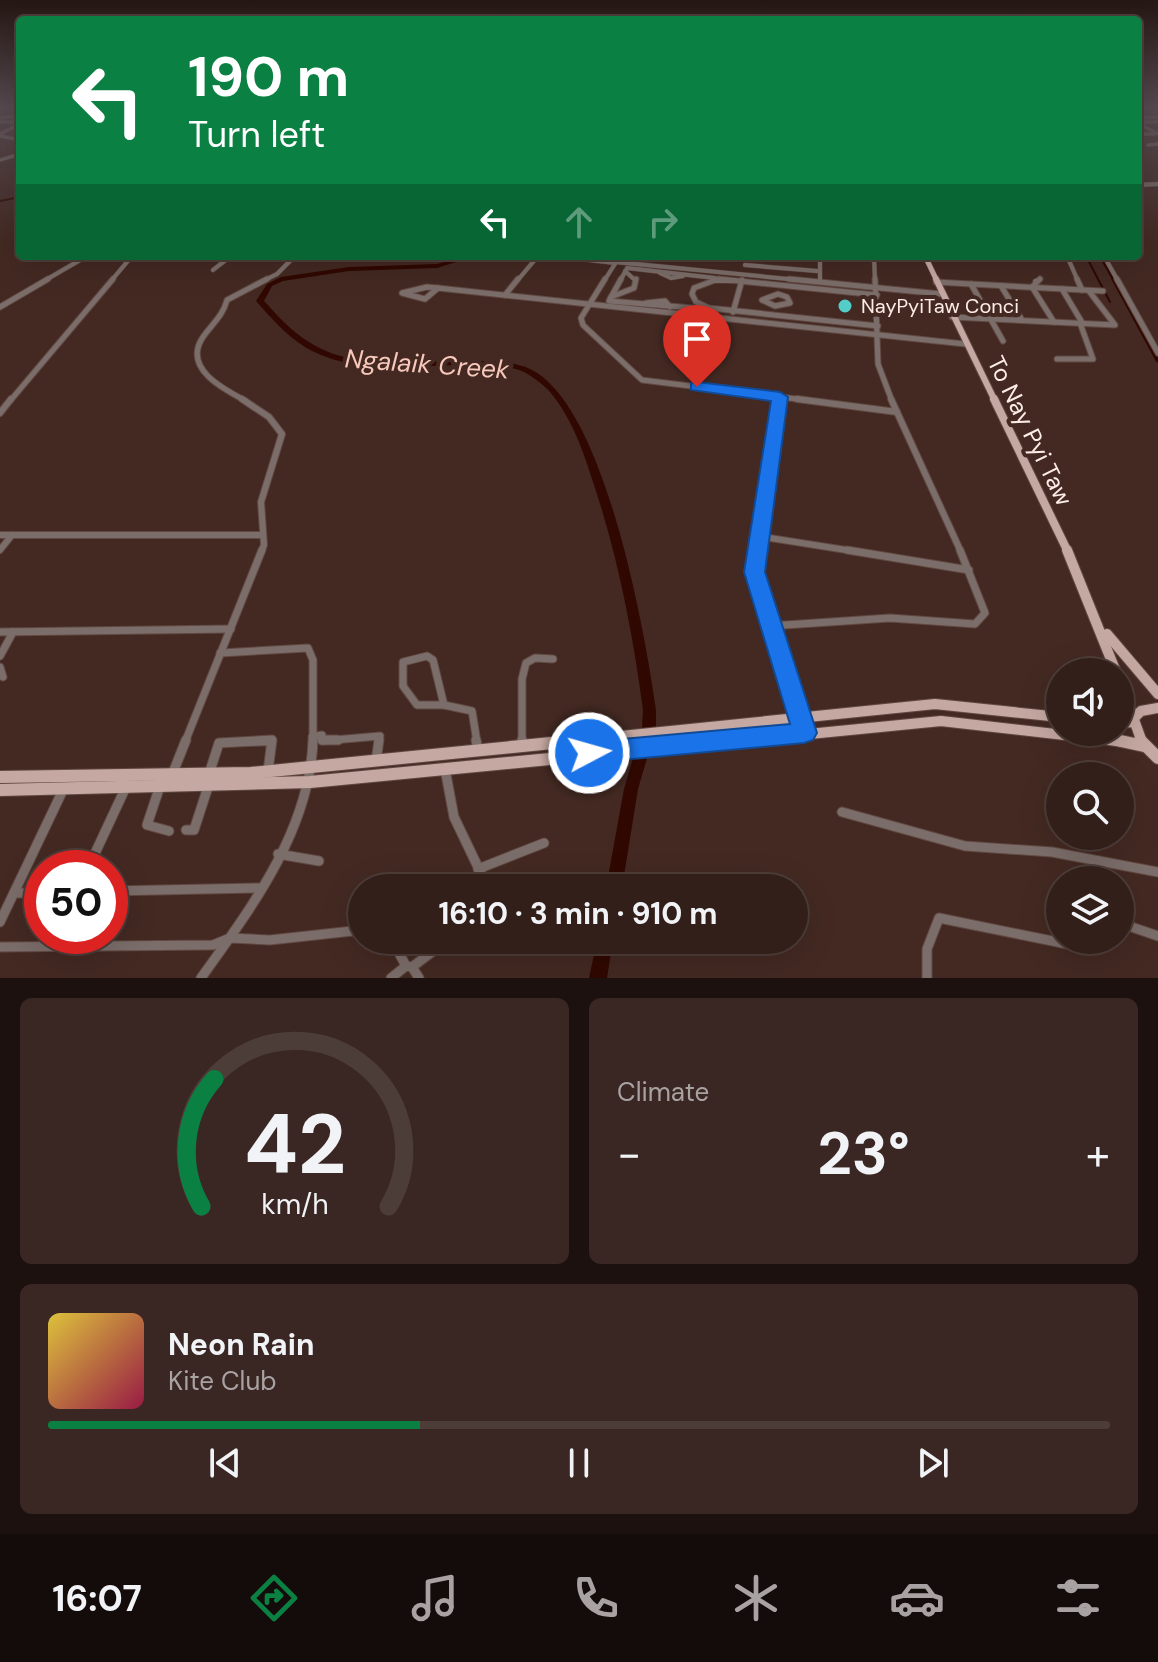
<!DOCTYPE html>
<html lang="en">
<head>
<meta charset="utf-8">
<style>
  body { margin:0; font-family:"DM Sans",sans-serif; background:#3a2723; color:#f1f3f6; height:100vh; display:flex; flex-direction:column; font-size:30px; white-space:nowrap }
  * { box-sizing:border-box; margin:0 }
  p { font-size:26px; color:#a8a2a2 }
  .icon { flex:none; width:44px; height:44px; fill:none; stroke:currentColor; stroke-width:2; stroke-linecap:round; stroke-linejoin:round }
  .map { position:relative; height:978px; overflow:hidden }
  .drawer { display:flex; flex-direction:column; gap:20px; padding:20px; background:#1c110e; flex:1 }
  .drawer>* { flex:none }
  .top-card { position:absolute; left:16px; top:16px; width:1126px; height:244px; border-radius:8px; box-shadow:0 8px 32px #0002,0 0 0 2px #4d3d39; background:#0b8043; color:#fff; overflow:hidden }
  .buttons { position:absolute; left:1046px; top:658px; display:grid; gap:16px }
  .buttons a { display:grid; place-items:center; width:88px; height:88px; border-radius:50%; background:#321f1a; box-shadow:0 8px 32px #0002,0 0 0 2px #4d3d39; font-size:40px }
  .speed { position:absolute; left:24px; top:850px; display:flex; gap:16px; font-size:40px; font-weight:700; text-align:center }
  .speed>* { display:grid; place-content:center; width:104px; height:104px; border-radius:50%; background:#321f1a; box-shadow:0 8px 32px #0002,0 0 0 2px #4d3d39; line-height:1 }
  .speed .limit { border:12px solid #d22; background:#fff; color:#111 }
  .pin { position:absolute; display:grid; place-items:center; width:68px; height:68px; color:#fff; margin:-82px -34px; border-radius:50% 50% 50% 0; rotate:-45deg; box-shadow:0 0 8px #0007 }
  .pin .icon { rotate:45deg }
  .me { position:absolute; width:88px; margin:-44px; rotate:84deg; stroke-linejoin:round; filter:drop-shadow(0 0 6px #0008) }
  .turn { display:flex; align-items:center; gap:28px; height:168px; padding:0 40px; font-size:36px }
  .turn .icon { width:104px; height:104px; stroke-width:2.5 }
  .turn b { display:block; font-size:56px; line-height:68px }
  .lanes { display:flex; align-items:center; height:76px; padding:0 40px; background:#0003; justify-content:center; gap:40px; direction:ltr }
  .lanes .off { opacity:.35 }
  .big { font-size:60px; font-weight:700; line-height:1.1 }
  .drawer .card { flex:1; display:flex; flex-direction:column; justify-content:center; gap:12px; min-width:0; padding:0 28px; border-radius:12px; background:#3a2723 }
  .drawer .dial { align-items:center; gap:0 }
  .dial svg { height:208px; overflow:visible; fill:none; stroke:#4d3d39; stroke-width:7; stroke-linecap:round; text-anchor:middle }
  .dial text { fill:#f1f3f6; stroke:none }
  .song { display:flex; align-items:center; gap:24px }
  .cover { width:96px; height:96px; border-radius:12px; background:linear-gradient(135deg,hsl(50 70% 55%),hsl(340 70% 35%)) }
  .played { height:8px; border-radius:4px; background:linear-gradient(90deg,#0b8043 35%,#4d3d39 35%) }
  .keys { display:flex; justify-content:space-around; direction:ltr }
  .heat { display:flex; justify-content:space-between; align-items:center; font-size:44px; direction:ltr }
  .drawer .tiles { flex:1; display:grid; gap:20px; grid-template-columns:1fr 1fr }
  .card:last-child { grid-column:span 2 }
  .trip { position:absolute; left:348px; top:874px; width:460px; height:80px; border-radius:40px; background:#321f1a; box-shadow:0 8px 32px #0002,0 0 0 2px #4d3d39; font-weight:700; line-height:80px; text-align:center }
  .dock { display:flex; height:128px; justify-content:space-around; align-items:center; background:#140c0a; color:#a8a2a2 }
  .dock .icon { width:56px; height:56px }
  .dock .selected { color:#0b8043 }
  .dock b { font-size:36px; color:#f1f3f6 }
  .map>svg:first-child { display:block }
</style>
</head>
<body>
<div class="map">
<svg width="1158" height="978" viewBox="0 0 1158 978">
  <rect width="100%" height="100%" fill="#432922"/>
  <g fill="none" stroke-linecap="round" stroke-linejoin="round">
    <g stroke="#300801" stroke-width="2">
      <path d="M0,201L20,197"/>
      <path d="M1086,256L1110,302"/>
    </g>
    <path stroke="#300801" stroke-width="4" d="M1101,256L1115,281"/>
    <path stroke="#300801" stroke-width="5" d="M1114,279L1158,360"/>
    <g fill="#300801" fill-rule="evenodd">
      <path d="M465,256H475L437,268L349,271L283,281L272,286L264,301C278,316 291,331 309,342C354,371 413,361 464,361C484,361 511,360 530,369C605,404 645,632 656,710V728L638,789L622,888H606L624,789L642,728L643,710C633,634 618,557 594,485C584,453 572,418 550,392C544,385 533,377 526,373C509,364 484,366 466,365C412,365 354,376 305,347C286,335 271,318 256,301L267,284L281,277L349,267L437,264Z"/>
      <path d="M597,940H613L607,978H589Z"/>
    </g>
    <g stroke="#614842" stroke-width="4">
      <g id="minor-far5">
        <path d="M0,118L20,116"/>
        <path d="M1138,118L1158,117"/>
        <path d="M0,122H20"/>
        <path d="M1138,122H1158"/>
        <path d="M1138,123L1158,134"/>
        <path d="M0,134L20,124"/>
        <path d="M1138,134H1154"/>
        <path d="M0,136L20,140"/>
        <path d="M1148,145L1158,144"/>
        <path d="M0,160L20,154"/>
        <path d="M1138,185L1158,184"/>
      </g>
    </g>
    <g stroke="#614842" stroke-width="5">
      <g id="minor-far4">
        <path d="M1138,185L1158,184"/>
        <path d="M555,256L615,263"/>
        <path d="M820,256V281"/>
        <path d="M874,256L875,281"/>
        <path d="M961,256H992"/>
        <path d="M1067,256L1078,281"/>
        <path d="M1104,256L1118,281"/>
        <path d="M615,262L809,281"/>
        <path d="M745,265L817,271"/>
        <path d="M627,268L715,278"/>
        <path d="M213,270L231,256"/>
        <path d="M625,271L636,281"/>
        <path d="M660,273L671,278L683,276"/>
        <path d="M44,281L87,256"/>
        <path d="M111,281L132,256"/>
        <path d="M263,281L277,274L295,256"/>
        <path d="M517,281L538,256"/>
        <path d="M604,281L620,256"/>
        <path d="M620,281L626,270"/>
        <path d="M712,281H739"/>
        <path d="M1035,281L1040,279"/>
      </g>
    </g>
    <g stroke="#614842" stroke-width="7">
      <g id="minor-far3">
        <path d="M605,279L581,318L583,325L642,380L813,401"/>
        <path d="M718,279L694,288L692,294L696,302L709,308L878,326"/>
        <path d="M719,279L877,295"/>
        <path d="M789,279L941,294"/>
        <path d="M875,279L878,364L892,401"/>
        <path d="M1040,279L1032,287L1054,322"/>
        <path d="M1077,279L1082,290"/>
        <path d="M1117,279L1158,353"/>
        <path d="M936,282L971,284"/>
        <path d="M1001,286L1022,320"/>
        <path d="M427,287L438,288L425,299L402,293Z"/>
        <path d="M438,288L965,344"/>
        <path d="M1062,289L1083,324"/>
        <path d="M778,294L787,297L790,303L775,306L762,300Z"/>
        <path d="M505,295L518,279"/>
        <path d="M611,297L634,288L636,279"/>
        <path d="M610,299L621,279"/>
        <path d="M609,301L705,309"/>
        <path d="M646,303L665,301L670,307"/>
        <path d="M0,307L48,279"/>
        <path d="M733,312L742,280"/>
        <path d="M952,317L1115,325L1089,291"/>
        <path d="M1003,341L971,284L1103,291"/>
        <path d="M1057,359H1093L1080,323"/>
        <path d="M10,401L113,279"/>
        <path d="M246,401C223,389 182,368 203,337C212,324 223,316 227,300L267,279"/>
        <path d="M779,401L780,397"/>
      </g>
    </g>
    <g stroke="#614842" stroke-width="8">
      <g id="minor-far2">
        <path d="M242,399L269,417L282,434L261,502L264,545L261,552"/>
        <path d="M797,399L897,412"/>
        <path d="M891,399L961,552"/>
        <path d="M0,413L11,399"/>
        <path d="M0,535H261"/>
        <path d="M757,536L859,552"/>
        <path d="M0,550L12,535"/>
        <path d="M757,552L780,399"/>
      </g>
    </g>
    <g stroke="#614842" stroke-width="9">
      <g id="minor-far1">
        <path d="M757,550L754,572L804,733"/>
        <path d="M847,550L969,570"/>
        <path d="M770,626L890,618L975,624L985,613L960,550"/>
        <path d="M0,632L231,629"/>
        <path d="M220,653L308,648L313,660V742"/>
        <path d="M0,656L13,632"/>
        <path d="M427,656L433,660L444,705H417L403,686V662Z"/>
        <path d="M0,667L3,677"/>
        <path d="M444,705L472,711L477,742"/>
        <path d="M312,737L322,735V741L380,736L379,742"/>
        <path d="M185,742L262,550"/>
        <path d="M243,742H272"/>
        <path d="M522,742V679L526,663L535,658L553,659"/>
      </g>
    </g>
    <g stroke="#614842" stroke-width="11">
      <g id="minor">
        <path d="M322,740H338"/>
        <path d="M476,740L478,750"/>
        <path d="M522,740V745"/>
        <path d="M376,761L379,740"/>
        <path d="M445,769L454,817L488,888"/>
        <path d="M209,774L219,743L272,740L268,771"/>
        <path d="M172,775L186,740"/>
        <path d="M159,789L147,825L169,831"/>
        <path d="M842,812L965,846L1052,852L1158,872"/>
        <path d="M186,830H194L208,787"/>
        <path d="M278,854L319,861"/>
        <path d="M85,865L90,864L125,789"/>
        <path d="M478,869L544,843"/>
        <path d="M110,891L259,888"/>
        <path d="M14,893H42"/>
        <path d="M0,922L63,790"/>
        <path d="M1120,923L1158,936"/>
        <path d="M392,940L406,966L412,967L419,978"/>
        <path d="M0,947L213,945L230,938L270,940L362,930"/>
        <path d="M412,967L448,940"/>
        <path d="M201,978C252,907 310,830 313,740"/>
        <path d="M391,978L406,966"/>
        <path d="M927,978V949L939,918L1082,947V940"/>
      </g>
    </g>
    <g stroke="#614842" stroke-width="6">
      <path id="major-far4" d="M925,256L937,281"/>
    </g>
    <g stroke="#614842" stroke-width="8">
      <path id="major-far3" d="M936,279L995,401"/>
    </g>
    <g stroke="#614842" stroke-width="10">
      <path id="major-far2" d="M994,399L1068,552"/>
    </g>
    <g stroke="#614842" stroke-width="12">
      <g id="major-far1">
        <path d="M1067,550L1116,672"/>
        <path d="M1107,634L1158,694"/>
        <path d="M1120,681L1142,742"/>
        <path d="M1135,717L1141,711L1158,708"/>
        <path d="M1120,723L1134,722"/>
        <path d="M562,742L935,704L1060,717"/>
        <path d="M728,742L941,721L1126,742"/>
      </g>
    </g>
    <g stroke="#614842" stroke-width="14">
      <g id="major">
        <path d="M1116,740L1144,746"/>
        <path d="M1140,740L1158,758"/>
        <path d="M0,777L251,773L582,740"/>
        <path d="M0,790L310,782L748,740"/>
      </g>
    </g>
    <use href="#minor-far5" stroke="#7b6d69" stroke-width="3"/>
    <use href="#minor-far4" stroke="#7b6d69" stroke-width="4"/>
    <use href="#minor-far3" stroke="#7b6d69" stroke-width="5"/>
    <use href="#minor-far2" stroke="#7b6d69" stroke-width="6"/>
    <use href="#minor-far1" stroke="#7b6d69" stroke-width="7"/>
    <use href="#minor" stroke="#7b6d69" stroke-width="9"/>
    <use href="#major-far4" stroke="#c5a8a1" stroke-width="5"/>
    <use href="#major-far3" stroke="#c5a8a1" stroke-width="6"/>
    <use href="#major-far2" stroke="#c5a8a1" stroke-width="8"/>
    <use href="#major-far1" stroke="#c5a8a1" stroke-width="10"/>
    <use href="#major" stroke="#c5a8a1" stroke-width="12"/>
  </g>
  <linearGradient id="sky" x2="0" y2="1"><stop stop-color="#251713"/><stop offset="0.44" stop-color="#55494f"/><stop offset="1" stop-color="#55494f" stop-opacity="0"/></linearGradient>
  <rect width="1158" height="244" fill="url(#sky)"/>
  <path fill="#1a73e8" stroke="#114b97" stroke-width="2" d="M697,382L780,392L788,397L765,572L817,733L813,740L804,743L589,763L580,760L576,753L580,745L589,742L790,724L744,572L771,401L691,390V383Z"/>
  <circle fill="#54cdc8" stroke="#432922" stroke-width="3" cx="845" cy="306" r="8"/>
  <g text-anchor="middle" stroke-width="8" stroke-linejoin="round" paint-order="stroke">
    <g font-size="20" fill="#fdece7" stroke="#432922" text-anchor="start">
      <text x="861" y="313">NayPyiTaw Conci</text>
    </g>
    <g font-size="24" fill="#fdece7" stroke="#432922">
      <text transform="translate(1030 431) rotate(64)" y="8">To Nay Pyi Taw</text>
    </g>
    <g font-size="26" font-style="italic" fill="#f8c8bb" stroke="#432922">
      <text transform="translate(427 364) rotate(4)" y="9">Ngalaik Creek</text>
    </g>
  </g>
</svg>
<div class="buttons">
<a><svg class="icon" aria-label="sound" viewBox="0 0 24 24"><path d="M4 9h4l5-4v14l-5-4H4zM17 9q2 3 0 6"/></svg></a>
<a><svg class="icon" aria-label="search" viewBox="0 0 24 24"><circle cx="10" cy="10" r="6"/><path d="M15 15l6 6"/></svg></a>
<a><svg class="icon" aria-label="layers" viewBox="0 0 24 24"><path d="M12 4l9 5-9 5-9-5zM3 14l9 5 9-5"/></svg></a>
</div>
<div class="speed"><div class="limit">50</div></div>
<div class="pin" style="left:697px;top:387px;background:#d93025"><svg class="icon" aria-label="arrive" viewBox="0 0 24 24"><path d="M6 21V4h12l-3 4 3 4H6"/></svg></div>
<svg class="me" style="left:589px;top:753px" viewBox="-20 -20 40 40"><circle r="17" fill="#1a73e8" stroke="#fff" stroke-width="3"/><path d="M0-11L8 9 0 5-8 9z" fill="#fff"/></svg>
<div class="trip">16:10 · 3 min · 910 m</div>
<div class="top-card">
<div class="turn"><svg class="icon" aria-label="left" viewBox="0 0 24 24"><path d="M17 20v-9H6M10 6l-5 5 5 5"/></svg><div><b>190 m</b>Turn left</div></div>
<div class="lanes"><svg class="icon" aria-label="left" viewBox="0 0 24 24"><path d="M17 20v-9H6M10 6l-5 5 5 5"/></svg><svg class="icon off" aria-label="ahead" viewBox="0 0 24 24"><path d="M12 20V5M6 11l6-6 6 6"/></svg><svg class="icon off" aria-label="right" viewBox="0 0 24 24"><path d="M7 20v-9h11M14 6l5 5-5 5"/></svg></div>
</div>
</div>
<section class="drawer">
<div class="tiles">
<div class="card dial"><svg viewBox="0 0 100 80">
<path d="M14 69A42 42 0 1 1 86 69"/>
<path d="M14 69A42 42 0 0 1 19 20" stroke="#0b8043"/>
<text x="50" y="56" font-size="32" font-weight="700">42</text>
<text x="50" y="72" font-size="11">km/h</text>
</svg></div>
<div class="card"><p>Climate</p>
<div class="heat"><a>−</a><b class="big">23°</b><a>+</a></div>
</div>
<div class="card">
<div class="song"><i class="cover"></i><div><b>Neon Rain</b><p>Kite Club</p></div></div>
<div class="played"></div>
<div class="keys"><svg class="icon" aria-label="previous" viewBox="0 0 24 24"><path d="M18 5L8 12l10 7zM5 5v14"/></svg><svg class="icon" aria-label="pause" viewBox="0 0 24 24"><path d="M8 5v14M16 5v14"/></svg><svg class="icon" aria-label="next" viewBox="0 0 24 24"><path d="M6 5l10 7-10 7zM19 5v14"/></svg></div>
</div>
</div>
</section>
<nav class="dock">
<b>16:07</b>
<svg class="icon selected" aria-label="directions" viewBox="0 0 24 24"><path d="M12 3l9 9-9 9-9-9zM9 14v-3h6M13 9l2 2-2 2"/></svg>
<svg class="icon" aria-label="music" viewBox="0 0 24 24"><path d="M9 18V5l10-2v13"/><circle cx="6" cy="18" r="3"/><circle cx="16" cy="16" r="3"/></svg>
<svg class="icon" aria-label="phone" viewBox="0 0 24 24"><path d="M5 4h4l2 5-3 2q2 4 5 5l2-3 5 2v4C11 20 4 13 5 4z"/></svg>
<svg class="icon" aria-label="climate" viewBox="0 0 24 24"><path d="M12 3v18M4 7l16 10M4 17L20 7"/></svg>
<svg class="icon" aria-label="car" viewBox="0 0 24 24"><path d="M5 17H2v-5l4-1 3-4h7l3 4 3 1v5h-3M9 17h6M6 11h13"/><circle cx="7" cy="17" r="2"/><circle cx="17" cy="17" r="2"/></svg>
<svg class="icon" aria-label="filters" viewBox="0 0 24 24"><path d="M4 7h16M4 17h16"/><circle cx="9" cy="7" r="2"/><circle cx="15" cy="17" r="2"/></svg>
</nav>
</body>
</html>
